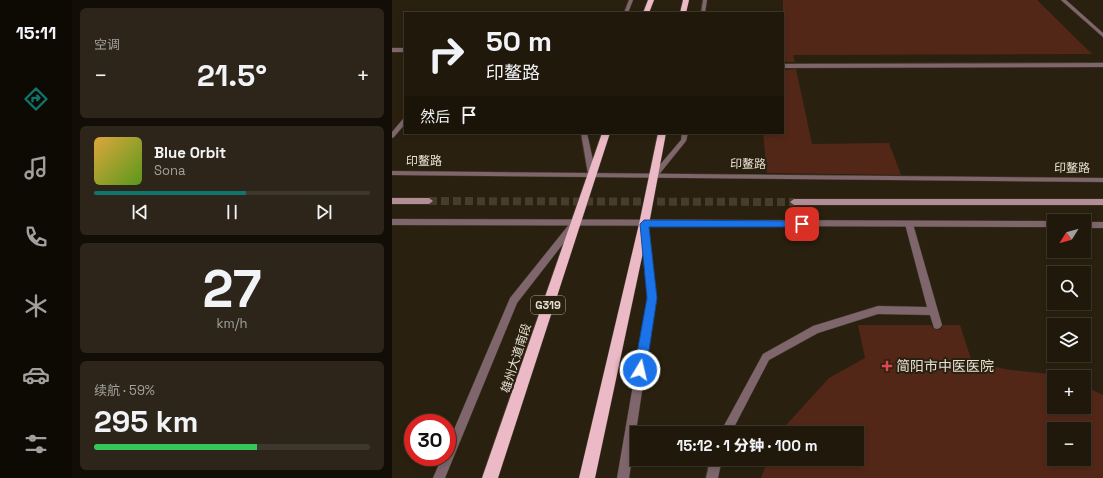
<!DOCTYPE html>
<html lang="zh">
<head>
<meta charset="utf-8">
<style>
  body { margin:0; font-family:"Space Grotesk","Noto Sans SC",sans-serif; background:#2d2519; color:#f1f3f6; height:100vh; display:flex; flex-direction:column; font-size:15px; white-space:nowrap }
  * { box-sizing:border-box; margin:0 }
  p { font-size:13px; color:#a2a09d }
  .icon { flex:none; width:22px; height:22px; fill:none; stroke:currentColor; stroke-width:2; stroke-linecap:round; stroke-linejoin:round }
  .map { position:relative; flex:1; overflow:hidden }
  .side { display:flex; flex-direction:column; gap:8px; padding:8px; background:#120d06; width:320px }
  .side>* { flex:none }
  .top-card { position:absolute; left:12px; top:12px; width:380px; height:122px; border-radius:0px; box-shadow:0 2px 6px #0003,0 0 0 1px #3d372c; background:#20180b; color:#f1f3f6; overflow:hidden }
  .needle { width:26px; rotate:233deg }
  .tools { position:absolute; left:655px; top:214px; display:grid; gap:8px }
  .tools a { display:grid; place-items:center; width:44px; height:44px; border-radius:0px; background:#20180b; box-shadow:0 2px 6px #0003,0 0 0 1px #3d372c; font-size:20px }
  .speed { position:absolute; left:12px; top:414px; display:flex; gap:8px; font-size:20px; font-weight:700; text-align:center }
  .speed>* { display:grid; place-content:center; width:52px; height:52px; border-radius:50%; background:#20180b; box-shadow:0 2px 6px #0003,0 0 0 1px #3d372c; line-height:1 }
  .speed .limit { border:6px solid #d22; background:#fff; color:#111 }
  .pin { position:absolute; display:grid; place-items:center; width:34px; height:34px; color:#fff; margin:-17px; border-radius:8px; box-shadow:0 2px 6px #0006 }
  .me { position:absolute; width:44px; margin:-22px; rotate:9deg; stroke-linejoin:round; filter:drop-shadow(0 0 3px #0008) }
  .turn { display:flex; align-items:center; gap:14px; height:84px; padding:0 16px; font-size:18px }
  .turn .icon { width:52px; height:52px; stroke-width:2.5 }
  .turn b { display:block; font-size:28px; line-height:34px }
  .then { display:flex; align-items:center; height:38px; padding:0 16px; background:#0003; gap:8px; font-size:15px }
  .big { font-size:30px; font-weight:800; line-height:1.1 }
  .side .widget { flex:1; display:flex; flex-direction:column; justify-content:center; gap:6px; min-width:0; padding:0 14px; border-radius:6px; background:#2d2519 }
  .side .dial { align-items:center; gap:0 }
  .dial b { font-size:52px; line-height:1 }
  .song { display:flex; align-items:center; gap:12px }
  .cover { width:48px; height:48px; border-radius:6px; background:linear-gradient(135deg,hsl(40 70% 55%),hsl(90 70% 35%)) }
  .played { height:4px; border-radius:2px; background:linear-gradient(90deg,#0f766e 55%,#3d372c 55%) }
  .keys { display:flex; justify-content:space-around; direction:ltr }
  .heat { display:flex; justify-content:space-between; align-items:center; font-size:22px; direction:ltr }
  .charge { height:6px; border-radius:3px; background:linear-gradient(90deg,#34c759 59%,#3d372c 0) }
  .trip { position:absolute; left:238px; top:426px; width:234px; height:40px; border-radius:0px; background:#20180b; box-shadow:0 2px 6px #0003,0 0 0 1px #3d372c; font-weight:800; line-height:40px; text-align:center }
  main { display:flex; flex:1; min-height:0 }
  .tabs { display:flex; flex-direction:column; width:72px; justify-content:space-around; align-items:center; background:#0d0a04; color:#a2a09d }
  .tabs .icon { width:28px; height:28px }
  .tabs .current { color:#0f766e }
  .tabs b { font-size:18px; color:#f1f3f6 }
  .map>svg:first-child { display:block }
</style>
</head>
<body>
<main>
<nav class="tabs">
<b>15:11</b>
<svg class="icon current" aria-label="directions" viewBox="0 0 24 24"><path d="M12 3l9 9-9 9-9-9zM9 14v-3h6M13 9l2 2-2 2"/></svg>
<svg class="icon" aria-label="music" viewBox="0 0 24 24"><path d="M9 18V5l10-2v13"/><circle cx="6" cy="18" r="3"/><circle cx="16" cy="16" r="3"/></svg>
<svg class="icon" aria-label="phone" viewBox="0 0 24 24"><path d="M5 4h4l2 5-3 2q2 4 5 5l2-3 5 2v4C11 20 4 13 5 4z"/></svg>
<svg class="icon" aria-label="climate" viewBox="0 0 24 24"><path d="M12 3v18M4 7l16 10M4 17L20 7"/></svg>
<svg class="icon" aria-label="car" viewBox="0 0 24 24"><path d="M5 17H2v-5l4-1 3-4h7l3 4 3 1v5h-3M9 17h6M6 11h13"/><circle cx="7" cy="17" r="2"/><circle cx="17" cy="17" r="2"/></svg>
<svg class="icon" aria-label="filters" viewBox="0 0 24 24"><path d="M4 7h16M4 17h16"/><circle cx="9" cy="7" r="2"/><circle cx="15" cy="17" r="2"/></svg>
</nav>
<section class="side">
<div class="widget"><p>空调</p>
<div class="heat"><a>−</a><b class="big">21.5°</b><a>+</a></div>
</div>
<div class="widget">
<div class="song"><i class="cover"></i><div><b>Blue Orbit</b><p>Sona</p></div></div>
<div class="played"></div>
<div class="keys"><svg class="icon" aria-label="previous" viewBox="0 0 24 24"><path d="M18 5L8 12l10 7zM5 5v14"/></svg><svg class="icon" aria-label="pause" viewBox="0 0 24 24"><path d="M8 5v14M16 5v14"/></svg><svg class="icon" aria-label="next" viewBox="0 0 24 24"><path d="M6 5l10 7-10 7zM19 5v14"/></svg></div>
</div>
<div class="widget dial"><b>27</b><p>km/h</p></div>
<div class="widget"><p>续航 · 59%</p><b class="big">295 km</b><div class="charge"></div></div>
</section>
<div class="map">
<svg width="711" height="478" viewBox="0 0 711 478">
  <rect width="100%" height="100%" fill="#2a200f"/>
  <g fill="#532717" fill-rule="evenodd">
    <path d="M391,0H645L700,54L401,55L403,62H391Z"/>
    <path d="M404,69L420,144L497,143L509,175L375,173L371,133H391V70Z"/>
    <path d="M466,325H539L541,328L545,330L549,329L551,325H568L580,362L618,370L667,375L672,377H662V407H692V386L711,395V478H369L376,459H465V433H387L437,378L473,358ZM662,429H692V459H662Z"/>
  </g>
  <g fill="none" stroke-linecap="round" stroke-linejoin="round">
    <path stroke="#463d2d" stroke-width="8" stroke-dasharray="8 4" stroke-linecap="butt" d="M37,201L402,202"/>
    <g stroke="#443b2b" stroke-width="1">
      <g id="service">
        <path d="M669,0H674L711,33V37Z"/>
        <path d="M711,63V67L391,68V64Z"/>
        <path d="M517,221L521,224L550,325L548,328L545,329L542,328L538,315L486,314L426,333L377,360L339,433H328L371,354L421,326L486,306L535,307L513,224Z"/>
        <path d="M318,459H330L326,478H314Z"/>
      </g>
    </g>
    <g stroke="#443b2b" stroke-width="1">
      <g id="minor">
        <path d="M237,0H241L236,13H232Z"/>
        <path d="M311,0H315L313,13H309Z"/>
        <rect x="0" y="48" width="13" height="4"/>
        <path d="M13,118V124L2,137L0,138V132L11,119Z"/>
        <path d="M189,133H195L204,174L202,176H198L196,174Z"/>
        <path d="M290,133H296L294,141L265,177H261L259,175L261,173L289,140Z"/>
        <path d="M182,221L185,222L186,224L185,226L125,303L53,478H41L50,457H55V446L118,298L179,222Z"/>
        <path d="M253,225L257,228L264,298L237,478H225L256,298L249,228Z"/>
      </g>
    </g>
    <g stroke="#443b2b" stroke-width="1">
      <g id="tertiary">
        <path d="M0,171L711,178V182L0,175Z"/>
        <path d="M0,219L662,221V227L0,225Z"/>
        <rect x="692" y="222" width="19" height="6"/>
      </g>
    </g>
    <g stroke="#443b2b" stroke-width="1">
      <g id="secondary">
        <path d="M0,198H37L41,201L37,204H0Z"/>
        <path d="M402,199H711V205H402L398,202Z"/>
      </g>
    </g>
    <g stroke="#443b2b" stroke-width="1">
      <g id="trunk">
        <path d="M256,0H262L257,13H251Z"/>
        <path d="M291,0H297L294,13H288Z"/>
        <path d="M210,133H218L106,478H90Z"/>
        <path d="M266,133H274L257,224L203,478H187L247,224Z"/>
      </g>
    </g>
    <use href="#service" fill="#7e666c" fill-rule="evenodd"/>
    <use href="#minor" fill="#7e666c" fill-rule="evenodd"/>
    <use href="#tertiary" fill="#7e666c" fill-rule="evenodd"/>
    <use href="#secondary" fill="#b38d96" fill-rule="evenodd"/>
    <use href="#trunk" fill="#ecbac6" fill-rule="evenodd"/>
  </g>
  <path fill="#1a73e8" stroke="#114b97" d="M252,220L410,221L414,224L410,227H257L265,298L254,370L252,374L248,376L244,374L242,370L255,298L248,224Z"/>
  <path fill="#e0444e" stroke="#2a200f" stroke-width="1.5" d="M493 360h4v4h4v4h-4v4h-4v-4h-4v-4h4z"/>
  <g text-anchor="middle" stroke-width="4" stroke-linejoin="round" paint-order="stroke">
    <rect fill="#2a200f" stroke="#aea699" stroke-width="1" x="139" y="296" width="34" height="18" rx="3"/>
    <g font-size="11" font-weight="bold" fill="#e6dfd4">
      <text x="156" y="309">G319</text>
    </g>
    <g font-size="12" fill="#e6dfd4" stroke="#2a200f">
      <text x="32" y="165">印鳌路</text>
      <text transform="translate(356 164) rotate(1)" y="4">印鳌路</text>
      <text transform="translate(680 168) rotate(1)" y="4">印鳌路</text>
      <text transform="translate(124 358) rotate(-72)" y="4">雄州大道南段</text>
    </g>
    <g font-size="14" fill="#e6dfd4" stroke="#2a200f" text-anchor="start">
      <text x="504" y="371">简阳市中医医院</text>
    </g>
  </g>
</svg>
<div class="tools">
<a><svg class="needle" viewBox="-14 -14 28 28"><path d="M0-13l5 13h-10z" fill="#e53935"/><path d="M0 13l5-13h-10z" fill="#a2a09d"/></svg></a>
<a><svg class="icon" aria-label="search" viewBox="0 0 24 24"><circle cx="10" cy="10" r="6"/><path d="M15 15l6 6"/></svg></a>
<a><svg class="icon" aria-label="layers" viewBox="0 0 24 24"><path d="M12 4l9 5-9 5-9-5zM3 14l9 5 9-5"/></svg></a>
<a>+</a>
<a>−</a>
</div>
<div class="speed"><div class="limit">30</div></div>
<div class="pin" style="left:410px;top:224px;background:#d93025"><svg class="icon" aria-label="arrive" viewBox="0 0 24 24"><path d="M6 21V4h12l-3 4 3 4H6"/></svg></div>
<svg class="me" style="left:248px;top:370px" viewBox="-20 -20 40 40"><circle r="17" fill="#1a73e8" stroke="#fff" stroke-width="3"/><path d="M0-11L8 9 0 5-8 9z" fill="#fff"/></svg>
<div class="trip">15:12 · 1 分钟 · 100 m</div>
<div class="top-card">
<div class="turn"><svg class="icon" aria-label="right" viewBox="0 0 24 24"><path d="M7 20v-9h11M14 6l5 5-5 5"/></svg><div><b>50 m</b>印鳌路</div></div>
<div class="then">然后<svg class="icon" aria-label="arrive" viewBox="0 0 24 24"><path d="M6 21V4h12l-3 4 3 4H6"/></svg></div>
</div>
</div>
</main>
</body>
</html>
